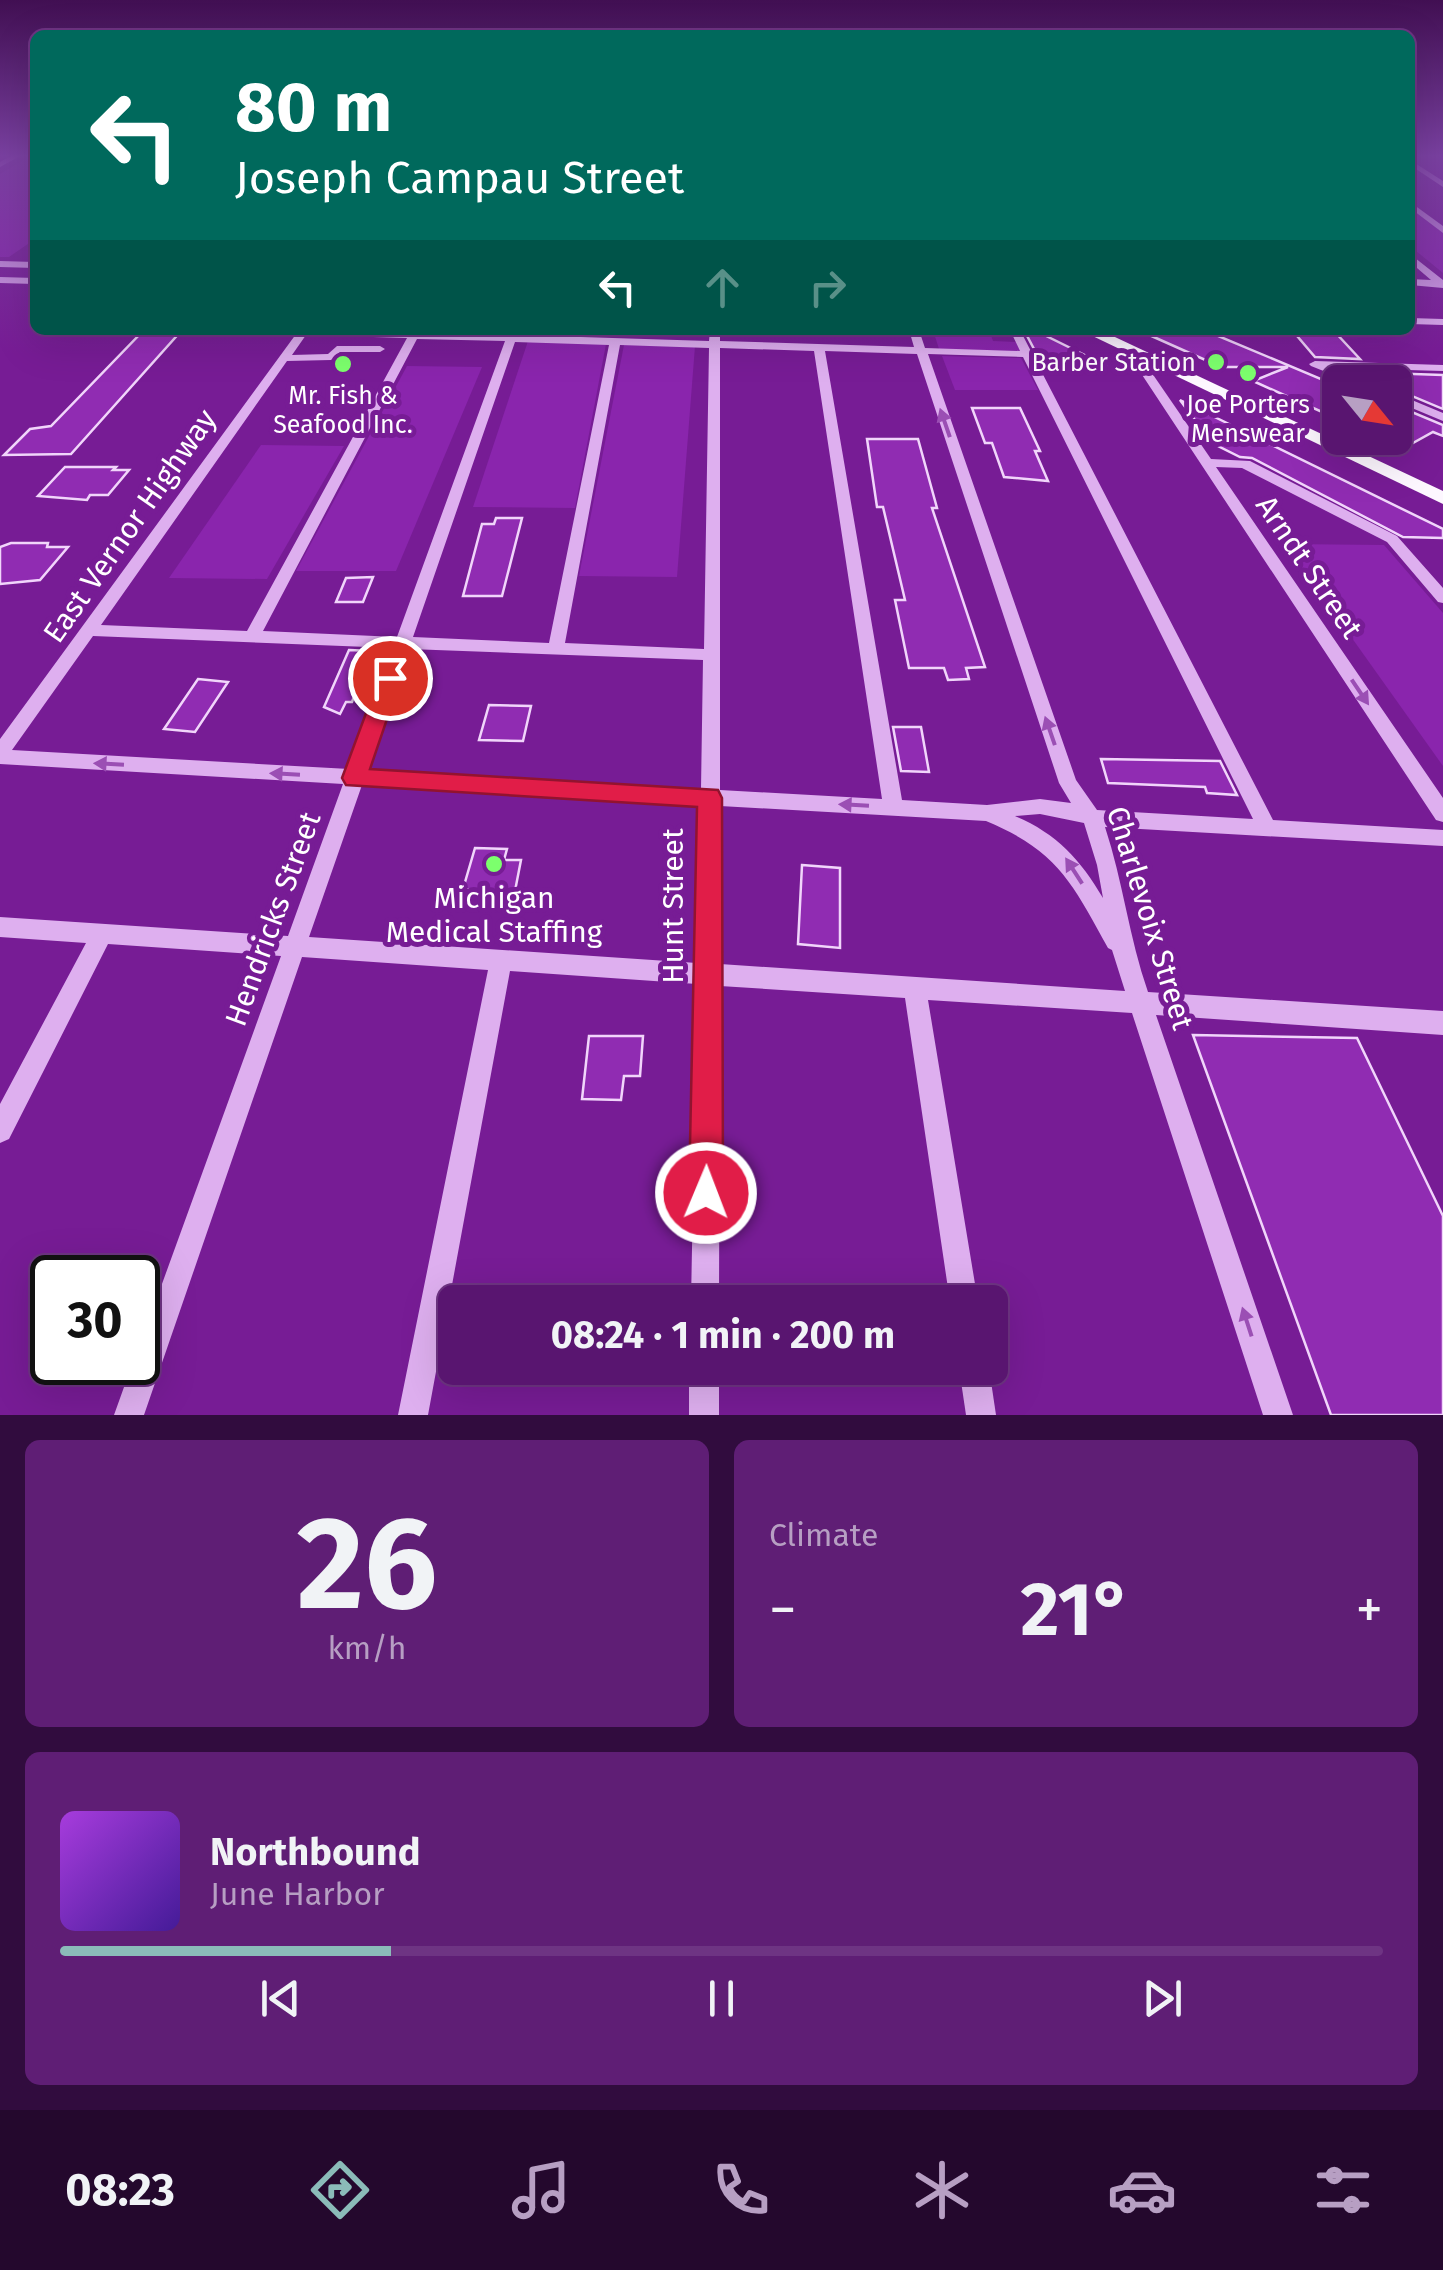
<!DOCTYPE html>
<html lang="en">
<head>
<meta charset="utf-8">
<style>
  body { margin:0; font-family:"Fira Sans",sans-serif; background:#5f1e75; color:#f1f3f6; height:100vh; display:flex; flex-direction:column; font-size:38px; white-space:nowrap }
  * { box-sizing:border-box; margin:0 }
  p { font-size:32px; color:#b79fc3 }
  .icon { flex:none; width:55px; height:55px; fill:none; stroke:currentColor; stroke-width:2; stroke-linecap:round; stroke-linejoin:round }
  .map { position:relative; height:1415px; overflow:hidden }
  .details { display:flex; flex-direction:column; gap:25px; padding:25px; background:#310c3e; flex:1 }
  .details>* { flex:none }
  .top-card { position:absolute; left:30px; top:30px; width:1385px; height:305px; border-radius:15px; box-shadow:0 10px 40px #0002,0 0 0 2px #6e3483; background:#00695c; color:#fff; overflow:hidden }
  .needle { width:65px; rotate:120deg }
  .buttons { position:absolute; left:1322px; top:365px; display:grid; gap:20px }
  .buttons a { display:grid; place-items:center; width:90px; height:90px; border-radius:15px; background:#591570; box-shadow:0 10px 40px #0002,0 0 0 2px #6e3483; font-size:50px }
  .speed { position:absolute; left:30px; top:1255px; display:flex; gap:20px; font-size:50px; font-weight:700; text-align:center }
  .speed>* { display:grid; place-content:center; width:130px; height:130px; border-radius:50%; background:#591570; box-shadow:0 10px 40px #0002,0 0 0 2px #6e3483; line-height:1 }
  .speed .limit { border:5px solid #111; border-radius:15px; background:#fff; color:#111 }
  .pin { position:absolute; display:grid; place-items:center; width:85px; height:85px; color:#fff; margin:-42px; border:5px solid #fff; border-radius:50%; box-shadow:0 2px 10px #0007 }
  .me { position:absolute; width:110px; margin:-55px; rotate:1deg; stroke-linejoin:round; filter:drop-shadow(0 0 8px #0008) }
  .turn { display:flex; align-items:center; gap:35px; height:210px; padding:0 40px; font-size:45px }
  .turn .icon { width:130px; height:130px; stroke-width:2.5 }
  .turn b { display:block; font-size:70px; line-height:85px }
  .lanes { display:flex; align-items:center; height:95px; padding:0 40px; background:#0003; justify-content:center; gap:50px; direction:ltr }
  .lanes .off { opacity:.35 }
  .big { font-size:75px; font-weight:700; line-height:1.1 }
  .details .widget { flex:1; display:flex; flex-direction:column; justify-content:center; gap:15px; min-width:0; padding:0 35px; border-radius:15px; background:#5f1e75 }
  .details .dial { align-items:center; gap:0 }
  .dial b { font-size:130px; line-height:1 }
  .song { display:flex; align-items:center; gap:30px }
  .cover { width:120px; height:120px; border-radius:15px; background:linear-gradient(135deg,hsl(280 70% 55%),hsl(260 70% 35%)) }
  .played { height:10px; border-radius:5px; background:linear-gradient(90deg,#8bbbb9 25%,#6e3483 25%) }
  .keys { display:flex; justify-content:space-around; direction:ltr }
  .heat { display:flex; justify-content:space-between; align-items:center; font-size:55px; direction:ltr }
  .details .tiles { flex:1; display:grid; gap:25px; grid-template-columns:1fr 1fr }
  .widget:last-child { grid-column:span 2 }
  .trip { position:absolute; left:438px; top:1285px; width:570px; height:100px; border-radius:15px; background:#591570; box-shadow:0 10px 40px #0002,0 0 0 2px #6e3483; font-weight:700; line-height:100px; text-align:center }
  .tab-bar { display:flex; height:160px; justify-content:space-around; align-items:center; background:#24082d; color:#b79fc3 }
  .tab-bar .icon { width:70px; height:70px }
  .tab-bar .active { color:#8bbbb9 }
  .tab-bar b { font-size:45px; color:#f1f3f6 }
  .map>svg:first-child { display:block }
</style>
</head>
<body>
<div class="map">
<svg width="1443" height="1415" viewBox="0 0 1443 1415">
  <rect width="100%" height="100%" fill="#771c95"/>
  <g fill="#8a25ad">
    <path d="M29,157H35V239L9,257H0V174Z"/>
    <path d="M1410,208L1443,233V273L1410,246Z"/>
    <path d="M933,330H989L993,341L1016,342L1020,351L939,349Z"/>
    <path d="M528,341L606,344L575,508L473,507Z"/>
    <path d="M624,345L695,346L677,577L579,576Z"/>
    <path d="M942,356L1021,358L1038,390H955Z"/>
    <path d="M407,366L482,367L396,571H296Z"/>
    <path d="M261,445L344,446L267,579L169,578Z"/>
    <path d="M1285,544L1384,545L1443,613V766Z"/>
  </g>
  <g fill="#902cb2" stroke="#f1d5fb" stroke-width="2.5">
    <path d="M144,330H182L71,454L4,455L30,429L51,426Z"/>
    <path d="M1024,330H1034L1107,366H1043Z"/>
    <path d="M1138,330H1204L1340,387V420L1253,381L1288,367H1221Z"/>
    <path d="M1292,330H1333L1360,359L1315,357Z"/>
    <path d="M1354,372L1443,375V409L1395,389V382H1369Z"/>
    <path d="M1180,400L1443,529V538L1403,537L1252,458L1240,457L1212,443Z"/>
    <path d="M1395,405L1443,425V436L1433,432L1395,453Z"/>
    <path d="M972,408H1020L1040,451H1035L1048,481L1004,477L992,443H985Z"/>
    <path d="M867,439H918L937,508H932L985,667L966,668L969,679L948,680L944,668H909L895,600H905L883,507H877Z"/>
    <path d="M65,467H116L113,470H129L108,495H90L87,500L38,496Z"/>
    <path d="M496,518H522L502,596H463L482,524H494Z"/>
    <path d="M11,543H48L47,547H68L40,580L0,584V547Z"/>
    <path d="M373,577L363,602H336L346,578Z"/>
    <path d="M349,650L371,651L352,702H346L340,714L324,707Z"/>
    <path d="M198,679L228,682L195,732L164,729Z"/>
    <path d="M489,705L531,706L523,741L479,740Z"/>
    <path d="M893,727H921L929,772L901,771Z"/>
    <path d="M1101,759L1220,761L1237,795L1207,793L1205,787L1108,783Z"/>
    <path d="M475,848L507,849L504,860H521L515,891L463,889Z"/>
    <path d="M802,865L840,868V948L798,944Z"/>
    <path d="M1193,1035L1357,1038L1443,1216V1415H1331Z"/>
    <path d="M589,1036H643L640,1076H624L621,1100L582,1099Z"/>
  </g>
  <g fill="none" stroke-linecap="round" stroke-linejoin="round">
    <g fill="#deafef" fill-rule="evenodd">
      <path d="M11,156H20L0,167V162Z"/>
      <path d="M1410,160L1443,181V187L1410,165Z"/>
      <path d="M1410,202L1443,226V233L1410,208Z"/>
      <path d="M1410,254L1443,280V288L1410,285V279L1431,280L1410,262Z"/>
      <path d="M0,261L35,262V268L0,267Z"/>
      <path d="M0,277L35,278V284L0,283Z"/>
      <path d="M1410,318L1443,319V325L1410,324Z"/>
      <path d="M299,330L507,335L509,330H519L517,335L709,341L710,330H720V341L914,347L909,330H919L925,348L1020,351L1010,330H1020L1273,820L1443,830V846L1105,827C1123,881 1129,938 1148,992L1443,1011V1035L1156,1015L1293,1415H1263L1132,1013L928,1000L978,1302H950L905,998L720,986L719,1302H691L697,984L510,971L428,1415H398L488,970L302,957L144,1415H114L133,1362H138V1350L281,956L108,944L9,1139L0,1143V1104L86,943L0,937V917L288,936L343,784L0,764V739ZM306,335L407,338L247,631L101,625L287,361L331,360L340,352H380L385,349L380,346H337L328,354L292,355ZM417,339L505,341L397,637L263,631ZM515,342L609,345L549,643L413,637ZM620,345L709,348L704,649L565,643ZM720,348L814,351L882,799L720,790ZM825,351L917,354L1059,783L1071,803L1040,799L987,805L902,800ZM928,354L1023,357L1253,819L1097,810L1076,780ZM93,636L393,648L349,769L12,750ZM409,649L703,660L701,789L367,770ZM362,785L700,805L697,963L309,937ZM720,806L986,821C1058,851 1072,883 1108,948L1112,950L1125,991L720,964ZM1040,814L1084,823L1097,865L1103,898C1081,860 1056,833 1015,816Z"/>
      <path d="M1126,347H1134L1211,459L1250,461L1397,536L1443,588V603L1438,602L1387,542L1242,468L1216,467L1443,798V822L1436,820L1125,349Z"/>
      <path d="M1315,361L1443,365V371L1335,368L1366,382H1351L1311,366L1309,364Z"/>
      <path d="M1395,393L1443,413V421L1395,401Z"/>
      <rect x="689" y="1368" width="30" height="47"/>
      <path d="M959,1368H989L996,1415H966Z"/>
    </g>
    <path fill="#fdf7ff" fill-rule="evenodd" d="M1080,330H1100L1443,491V504Z"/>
  </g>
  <defs><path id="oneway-solid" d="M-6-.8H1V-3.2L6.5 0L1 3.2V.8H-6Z" transform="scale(2.5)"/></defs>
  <g fill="#9b4fb4">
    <use href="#oneway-solid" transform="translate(945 423) rotate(-109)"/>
    <use href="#oneway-solid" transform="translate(1360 692) rotate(56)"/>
    <use href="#oneway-solid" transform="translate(1050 731) rotate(-109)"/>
    <use href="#oneway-solid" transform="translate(109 764) rotate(-177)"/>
    <use href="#oneway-solid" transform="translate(285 774) rotate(-177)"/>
    <use href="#oneway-solid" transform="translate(854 805) rotate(-177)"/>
    <use href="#oneway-solid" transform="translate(1074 871) rotate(-123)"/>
    <use href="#oneway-solid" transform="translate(1247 1322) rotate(-108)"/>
  </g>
  <linearGradient id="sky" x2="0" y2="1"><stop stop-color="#410f52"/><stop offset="0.44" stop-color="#7940a0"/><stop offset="1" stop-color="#7940a0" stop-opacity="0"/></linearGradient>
  <rect width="1443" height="354" fill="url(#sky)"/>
  <path fill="#e11d48" stroke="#92132f" stroke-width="2.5" d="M390,671L401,678L370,769L718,790L722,798L723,1193L718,1205L706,1210L694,1205L689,1193L697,807L346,785L342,778L379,678Z"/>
  <g fill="#7cff6d" stroke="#771c95" stroke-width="4">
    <circle cx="1216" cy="362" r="10"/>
    <circle cx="343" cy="364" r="10"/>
    <circle cx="1248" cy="373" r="10"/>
    <circle cx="494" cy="864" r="10"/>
  </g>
  <g text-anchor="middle" stroke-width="10" stroke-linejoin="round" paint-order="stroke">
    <g font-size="25" fill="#fff" stroke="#771c95">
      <text x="1196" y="371" text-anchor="end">Barber Station</text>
      <text x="343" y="404">Mr. Fish &amp;<tspan x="343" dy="29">Seafood Inc.</tspan></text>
      <text x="1248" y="413">Joe Porters<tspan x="1248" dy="29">Menswear</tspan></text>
    </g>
    <g font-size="30" fill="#fff" stroke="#771c95">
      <text transform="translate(130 526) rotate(-55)" y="10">East Vernor Highway</text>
      <text transform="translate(1309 567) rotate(56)" y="10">Arndt Street</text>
      <text transform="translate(673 906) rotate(-90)" y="10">Hunt Street</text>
      <text transform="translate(1150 918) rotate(73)" y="10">Charlevoix Street</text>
      <text transform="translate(273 919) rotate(-70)" y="10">Hendricks Street</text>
    </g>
    <g font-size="30" fill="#fff" stroke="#771c95">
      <text x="494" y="908">Michigan<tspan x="494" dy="34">Medical Staffing</tspan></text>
    </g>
  </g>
</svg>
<div class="buttons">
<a><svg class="needle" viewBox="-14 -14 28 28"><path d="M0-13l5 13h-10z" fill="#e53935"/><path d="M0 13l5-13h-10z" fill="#b79fc3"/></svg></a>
</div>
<div class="speed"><div class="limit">30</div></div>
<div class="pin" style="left:390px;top:678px;background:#d93025"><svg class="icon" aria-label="arrive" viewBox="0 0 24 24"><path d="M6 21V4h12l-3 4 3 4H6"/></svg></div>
<svg class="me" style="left:706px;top:1193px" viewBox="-20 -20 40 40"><circle r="17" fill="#e11d48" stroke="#fff" stroke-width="3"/><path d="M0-11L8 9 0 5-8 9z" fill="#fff"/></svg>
<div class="trip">08:24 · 1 min · 200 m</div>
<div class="top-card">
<div class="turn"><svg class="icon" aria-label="left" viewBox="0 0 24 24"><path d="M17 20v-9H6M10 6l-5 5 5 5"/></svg><div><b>80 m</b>Joseph Campau Street</div></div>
<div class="lanes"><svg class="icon" aria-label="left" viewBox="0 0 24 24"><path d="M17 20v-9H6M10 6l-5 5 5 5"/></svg><svg class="icon off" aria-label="ahead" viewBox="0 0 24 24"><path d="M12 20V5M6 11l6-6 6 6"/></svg><svg class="icon off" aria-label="right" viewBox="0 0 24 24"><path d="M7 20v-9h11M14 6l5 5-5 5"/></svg></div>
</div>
</div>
<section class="details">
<div class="tiles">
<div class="widget dial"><b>26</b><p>km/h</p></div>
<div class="widget"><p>Climate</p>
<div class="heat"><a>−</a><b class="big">21°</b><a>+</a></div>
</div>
<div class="widget">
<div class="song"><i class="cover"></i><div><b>Northbound</b><p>June Harbor</p></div></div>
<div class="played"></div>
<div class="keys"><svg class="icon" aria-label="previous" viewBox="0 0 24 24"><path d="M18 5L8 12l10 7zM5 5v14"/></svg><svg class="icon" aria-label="pause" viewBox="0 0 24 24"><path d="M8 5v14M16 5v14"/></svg><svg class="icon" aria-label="next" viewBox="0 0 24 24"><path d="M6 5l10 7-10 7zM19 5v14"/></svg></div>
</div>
</div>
</section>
<nav class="tab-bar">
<b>08:23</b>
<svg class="icon active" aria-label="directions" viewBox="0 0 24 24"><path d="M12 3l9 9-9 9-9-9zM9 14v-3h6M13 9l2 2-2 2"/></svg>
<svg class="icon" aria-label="music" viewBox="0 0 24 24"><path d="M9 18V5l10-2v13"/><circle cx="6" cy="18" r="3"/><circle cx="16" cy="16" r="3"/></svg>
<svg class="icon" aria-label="phone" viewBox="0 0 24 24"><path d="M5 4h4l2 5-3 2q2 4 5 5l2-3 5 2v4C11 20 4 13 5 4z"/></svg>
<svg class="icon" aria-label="climate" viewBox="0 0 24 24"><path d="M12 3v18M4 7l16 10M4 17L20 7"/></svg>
<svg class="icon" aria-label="car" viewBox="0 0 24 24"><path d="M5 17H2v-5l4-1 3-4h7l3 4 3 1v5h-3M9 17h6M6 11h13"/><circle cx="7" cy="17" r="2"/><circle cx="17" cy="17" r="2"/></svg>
<svg class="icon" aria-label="filters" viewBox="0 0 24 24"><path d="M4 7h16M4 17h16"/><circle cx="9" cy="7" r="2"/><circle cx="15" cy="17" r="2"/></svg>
</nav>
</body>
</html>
